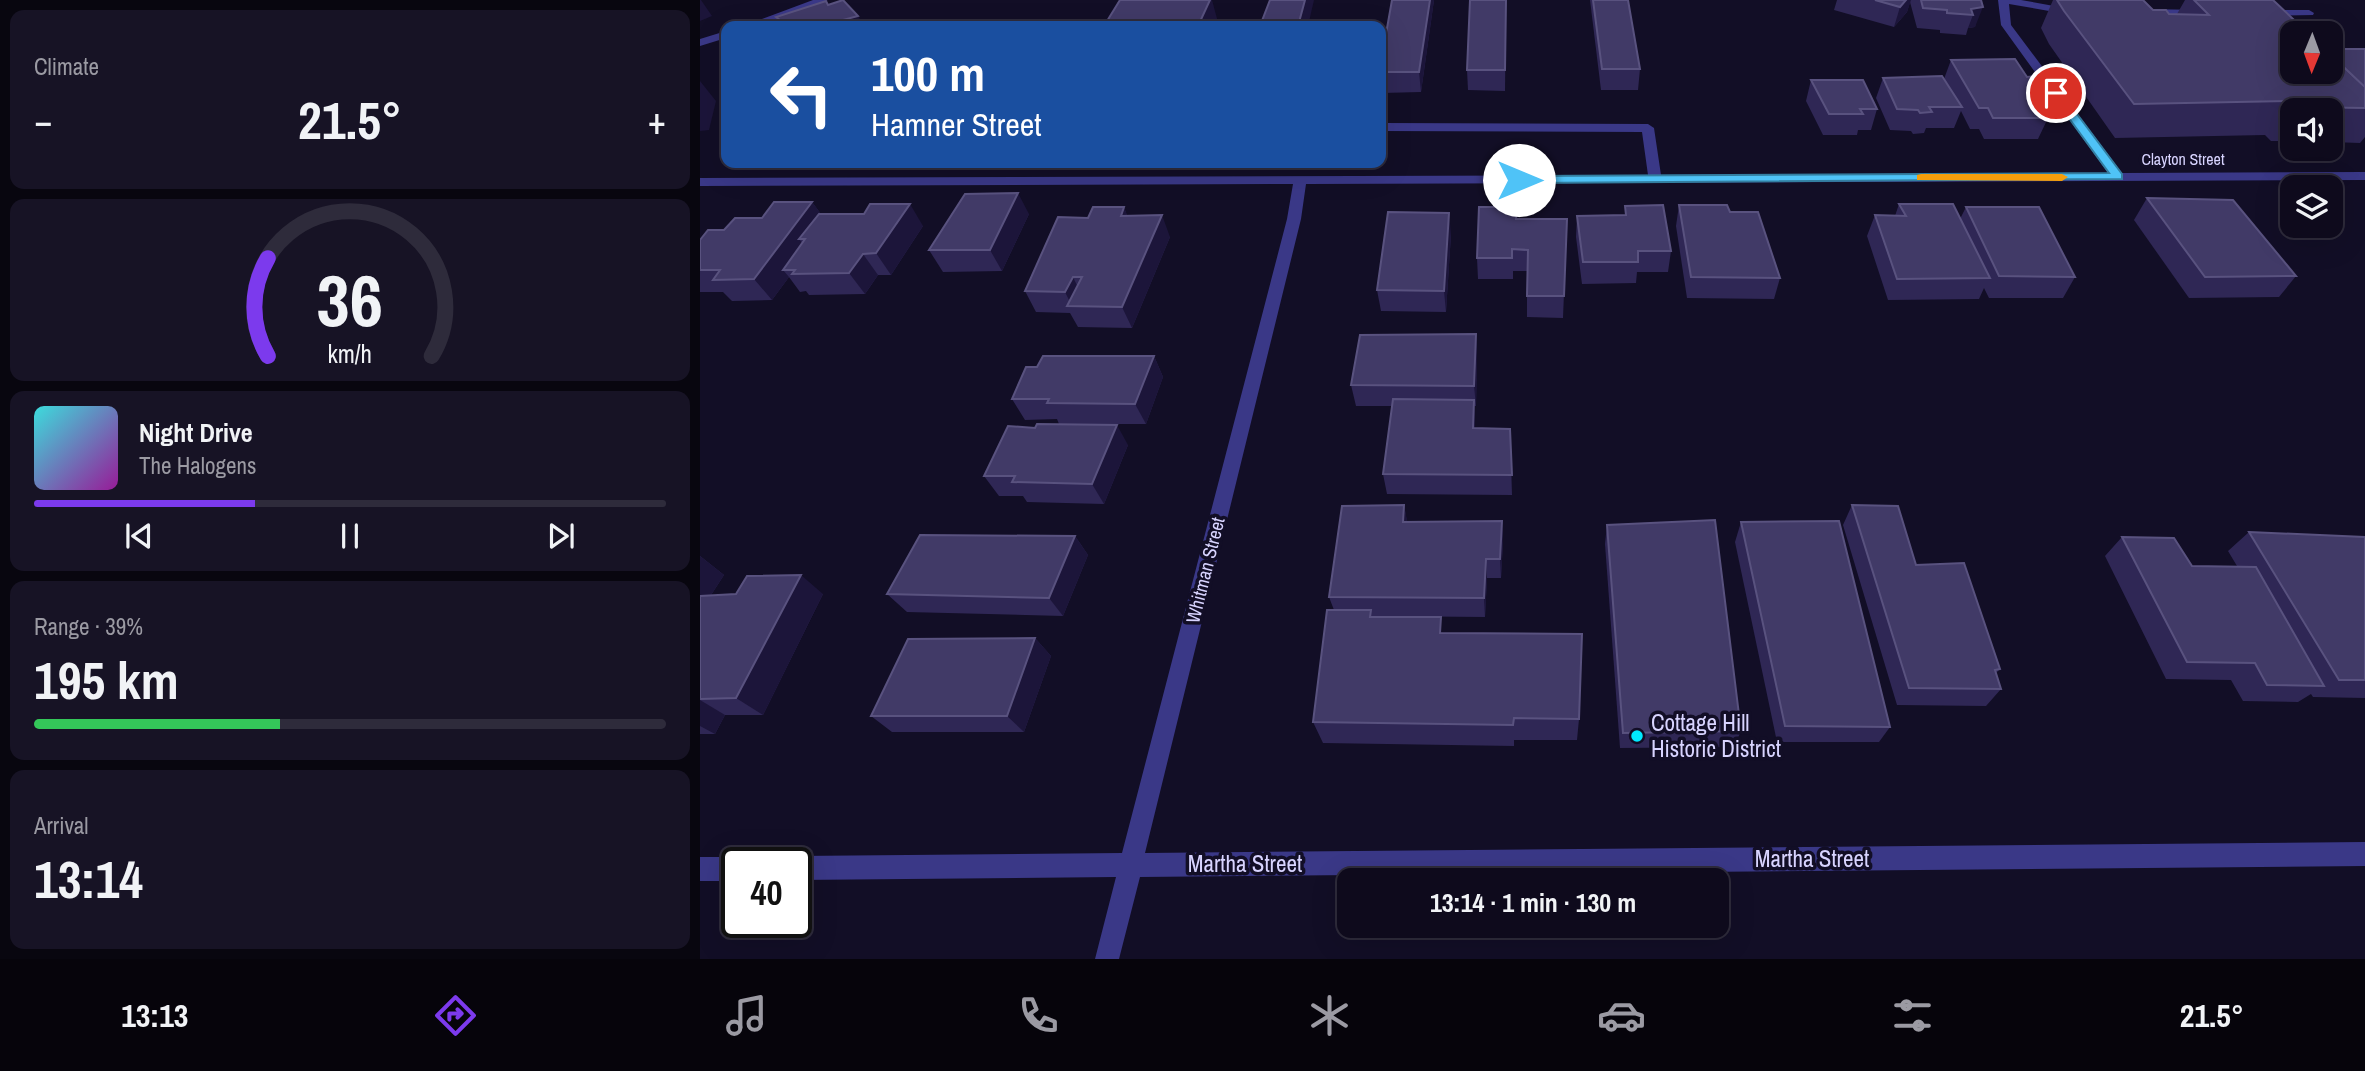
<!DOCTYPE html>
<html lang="en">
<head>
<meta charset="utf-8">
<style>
  body { margin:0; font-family:"Archivo Narrow",sans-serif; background:#171325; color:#f1f3f6; height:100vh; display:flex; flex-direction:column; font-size:26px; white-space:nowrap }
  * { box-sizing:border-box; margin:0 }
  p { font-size:23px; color:#9b9aa3 }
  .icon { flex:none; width:38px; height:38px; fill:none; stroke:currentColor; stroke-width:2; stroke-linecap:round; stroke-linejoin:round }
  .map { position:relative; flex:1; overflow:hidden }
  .sheet { display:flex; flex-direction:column; gap:10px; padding:10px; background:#08060f; width:700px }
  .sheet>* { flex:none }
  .top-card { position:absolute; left:21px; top:21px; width:665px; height:147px; border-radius:14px; box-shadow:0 7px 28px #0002,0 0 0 2px #2e2b3b; background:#1a4fa0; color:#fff; overflow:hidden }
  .needle { width:46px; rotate:181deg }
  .controls { position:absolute; left:1580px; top:21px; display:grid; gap:14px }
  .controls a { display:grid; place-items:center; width:63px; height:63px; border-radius:14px; background:#0e0a1c; box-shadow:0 7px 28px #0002,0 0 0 2px #2e2b3b; font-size:35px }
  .speed { position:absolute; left:21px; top:847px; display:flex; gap:14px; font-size:35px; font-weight:700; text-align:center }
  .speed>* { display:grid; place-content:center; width:91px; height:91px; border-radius:50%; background:#0e0a1c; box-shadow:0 7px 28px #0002,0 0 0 2px #2e2b3b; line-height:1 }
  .speed .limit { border:4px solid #111; border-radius:10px; background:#fff; color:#111 }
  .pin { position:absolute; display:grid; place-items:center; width:60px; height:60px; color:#fff; margin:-30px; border:4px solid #fff; border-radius:50%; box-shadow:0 2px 7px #0007 }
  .me { position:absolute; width:77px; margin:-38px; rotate:90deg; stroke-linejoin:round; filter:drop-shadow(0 0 5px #0008) }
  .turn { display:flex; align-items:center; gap:24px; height:147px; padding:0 35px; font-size:32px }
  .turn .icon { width:91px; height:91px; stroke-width:2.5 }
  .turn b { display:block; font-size:49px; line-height:60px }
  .big { font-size:52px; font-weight:700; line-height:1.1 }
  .sheet .card { flex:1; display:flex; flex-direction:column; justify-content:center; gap:10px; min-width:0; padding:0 24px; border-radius:14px; background:#171325 }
  .sheet .dial { align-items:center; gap:0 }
  .dial svg { height:182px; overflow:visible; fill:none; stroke:#2e2b3b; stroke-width:7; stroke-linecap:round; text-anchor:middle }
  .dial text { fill:#f1f3f6; stroke:none }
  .song { display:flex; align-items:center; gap:21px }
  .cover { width:84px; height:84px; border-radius:10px; background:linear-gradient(135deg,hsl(180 70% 55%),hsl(300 70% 35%)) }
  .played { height:7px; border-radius:4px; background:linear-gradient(90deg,#7c3aed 35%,#2e2b3b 35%) }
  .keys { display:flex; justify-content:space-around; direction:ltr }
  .heat { display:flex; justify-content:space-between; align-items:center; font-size:38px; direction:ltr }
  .charge { height:10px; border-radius:5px; background:linear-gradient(90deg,#34c759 39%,#2e2b3b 0) }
  .trip { position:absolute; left:637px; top:868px; width:392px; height:70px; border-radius:14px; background:#0e0a1c; box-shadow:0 7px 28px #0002,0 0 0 2px #2e2b3b; font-weight:700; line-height:70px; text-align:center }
  .dock { display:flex; height:112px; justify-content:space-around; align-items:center; background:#06040b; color:#9b9aa3 }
  .dock .icon { width:49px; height:49px }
  .dock .on { color:#7c3aed }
  .dock b { font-size:32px; color:#f1f3f6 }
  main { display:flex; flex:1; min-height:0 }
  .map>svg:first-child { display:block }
</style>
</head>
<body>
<main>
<section class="sheet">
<div class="card"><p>Climate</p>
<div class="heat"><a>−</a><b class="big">21.5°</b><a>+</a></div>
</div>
<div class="card dial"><svg viewBox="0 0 100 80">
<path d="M14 69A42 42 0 1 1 86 69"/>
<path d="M14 69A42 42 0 0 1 14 26" stroke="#7c3aed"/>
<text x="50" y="56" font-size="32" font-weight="700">36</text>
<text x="50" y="72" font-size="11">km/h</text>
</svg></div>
<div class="card">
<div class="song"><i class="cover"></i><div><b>Night Drive</b><p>The Halogens</p></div></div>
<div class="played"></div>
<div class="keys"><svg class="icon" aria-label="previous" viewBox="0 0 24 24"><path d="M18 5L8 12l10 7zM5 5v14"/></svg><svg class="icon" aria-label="pause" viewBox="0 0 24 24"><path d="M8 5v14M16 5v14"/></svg><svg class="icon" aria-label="next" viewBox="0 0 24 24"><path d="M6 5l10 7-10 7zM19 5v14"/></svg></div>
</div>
<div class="card"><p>Range · 39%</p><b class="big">195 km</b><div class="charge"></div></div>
<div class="card"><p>Arrival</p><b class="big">13:14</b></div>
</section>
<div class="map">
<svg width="1665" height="959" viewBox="0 0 1665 959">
  <rect width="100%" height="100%" fill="#120e26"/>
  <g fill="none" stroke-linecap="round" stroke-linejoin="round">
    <g fill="#3a3887" fill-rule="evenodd">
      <path d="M113,0H128L58,26H43Z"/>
      <path d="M1298,0H1321L1376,10L1377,12L1372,15L1309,4L1311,25L1422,173L1665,172V180L606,184L601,219L445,853L1665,842V866L440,877L419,959H395L416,877L96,880V863H87L96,856L422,853L587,219L593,184L0,186V178L948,175L942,132L681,131V123L948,124L954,128L961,175L1408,173L1301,25Z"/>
      <path d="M1446,9L1502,10L1507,13L1502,16L1442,14L1441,12Z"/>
      <path d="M1609,10L1614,13L1613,15L1565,16L1560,13L1565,10Z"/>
      <path d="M26,31V38L0,46V39Z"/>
      <path d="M0,857H37L46,863H37V881H0Z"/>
    </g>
  </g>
  <g fill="#2f2755">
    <path d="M692,0H734L721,92L682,93L681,62Z"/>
    <path d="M806,0L805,91L768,90L767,70Z"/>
    <path d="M890,0H928L940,69L938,90H901Z"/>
    <path d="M1137,0H1281L1275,27L1268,28L1266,35L1240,33V30L1217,28L1210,2L1207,12L1194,27L1134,10Z"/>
    <path d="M1353,0H1443L1453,10L1469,14H1477L1485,0H1573L1592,72L1665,49V137L1660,143L1631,142V110H1592V141H1571L1565,135L1415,138L1349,44L1341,28Z"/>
    <path d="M1251,60L1327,77L1346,91L1342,99L1348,108L1345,114L1348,118L1338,139H1284L1279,129H1270L1261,111L1254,128H1226L1224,133L1213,134L1211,131L1190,130L1176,98L1183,78L1244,79Z"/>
    <path d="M1111,80L1177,109L1171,130H1158L1157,135H1123L1106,101Z"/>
    <path d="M1447,198L1596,276L1579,297L1489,298L1434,220Z"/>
    <path d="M112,202L121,214L223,226L191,275H178L165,294L109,295L106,291L100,292L89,277L72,300L32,301L23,292H0V240L24,230Z"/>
    <path d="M1199,204L1260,219L1266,207L1375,277L1363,298H1289L1284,288L1279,299L1188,300L1167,236L1175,215L1195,216Z"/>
    <path d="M979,205L1030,212L1080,278L1074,299L987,298L976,226Z"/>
    <path d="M925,206L971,251L968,272H937L936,283L882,284L876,237L877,216L925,215Z"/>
    <path d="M424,207L427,216L470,237L432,328L378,327L370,313L336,312L325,291L388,218Z"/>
    <path d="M329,214L302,271L243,272L229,250Z"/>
    <path d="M817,219H867L863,318L827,317V271H813V279H778L777,258Z"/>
    <path d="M751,234L746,312L681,311L677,290Z"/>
    <path d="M776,334L777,355L776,406H774L775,428L810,429L812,495L687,494L683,474L692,406H656L651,385Z"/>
    <path d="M454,356L463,377L446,424H359L357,419L325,420L312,399L337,367Z"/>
    <path d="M428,445L404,504L327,502L323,496H299L284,476Z"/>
    <path d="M704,505L707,522L802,521L803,541L801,578H787L785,617L673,616V617L743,633L879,719L877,740H814V746L623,743L613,722L634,610L629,597Z"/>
    <path d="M1152,505L1216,565L1300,669L1296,673L1301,689L1286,706L1197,705L1143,525Z"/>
    <path d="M1041,522L1190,727L1179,742H1077L1035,542Z"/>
    <path d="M907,525L1041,731L1034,747L920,748L905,544Z"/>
    <path d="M1549,532L1665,537V698L1613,697L1611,694L1598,702L1543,701L1531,680L1466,679L1405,556L1422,537L1492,566H1537L1528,551Z"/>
    <path d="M375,536L388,555L363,616L207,612L187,594Z"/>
    <path d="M0,556L24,575L11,595L123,594L63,715H25L15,734H0Z"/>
    <path d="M335,638L351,656L324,732H192L171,716Z"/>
  </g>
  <g fill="#1c153a">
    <path d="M0,0H1L12,16L0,21Z"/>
    <path d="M510,0H512L519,26H498Z"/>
    <path d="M605,0H614L608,26H598Z"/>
    <path d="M730,0H734L721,92L719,72Z"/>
    <path d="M1206,0H1211L1207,12L1194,27L1200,7Z"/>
    <path d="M1283,7L1275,27L1268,28L1273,15L1271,9Z"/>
    <path d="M158,16L164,26H131L132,23Z"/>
    <path d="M0,81L16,101L9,130L0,131Z"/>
    <path d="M318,193L329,214L302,271L290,250Z"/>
    <path d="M112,202L128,223L105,239H99L108,250L83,270L89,277L72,300L54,279Z"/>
    <path d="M210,204L223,226L191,275L176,253Z"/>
    <path d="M424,207L432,228L421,216Z"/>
    <path d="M749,213L751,234L746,312L744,291Z"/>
    <path d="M462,215L470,237L432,328L422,307Z"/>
    <path d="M163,254L178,275L165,294L149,273Z"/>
    <path d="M373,277L383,298L372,306L365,292Z"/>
    <path d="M776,334L777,355L776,406L774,386Z"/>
    <path d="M454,356L463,377L446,424L435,404Z"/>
    <path d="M774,400L775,421L774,448L773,428Z"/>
    <path d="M417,425L428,445L404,504L392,484Z"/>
    <path d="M704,505L708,525L703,522Z"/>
    <path d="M802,521L803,541L801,578L800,559Z"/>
    <path d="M375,536L388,555L363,616L349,598Z"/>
    <path d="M0,556L24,575L0,612Z"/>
    <path d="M786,559L787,578L785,617L784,598Z"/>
    <path d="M101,575L123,594L63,715L36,698Z"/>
    <path d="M335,638L351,656L324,732L307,716Z"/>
    <path d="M0,700L25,715L15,734L0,726Z"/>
  </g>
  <g fill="#413a67" stroke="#59527f" stroke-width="2">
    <path d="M143,0L158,16L132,23L133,26H67L65,24L80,20L76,17L126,1L128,5Z"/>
    <path d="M420,0H510L498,26H404Z"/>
    <path d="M570,0H605L598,26H560Z"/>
    <path d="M692,0H730L719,72H681V62Z"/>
    <path d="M770,0H806L805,70H767Z"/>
    <path d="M893,0H928L940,69H902Z"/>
    <path d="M1175,0H1206L1200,7Z"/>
    <path d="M1221,0H1281L1283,7L1271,9L1273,15L1247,13V10L1223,8Z"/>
    <path d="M1357,0H1443L1453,10H1466L1469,14L1509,15L1494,0H1573L1608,33H1592V72H1631V55L1665,87V108L1595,107L1589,101L1434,104L1364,11Z"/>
    <path d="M1631,49H1665V87L1631,55Z"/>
    <path d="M1315,59L1327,77L1337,76L1346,91H1338L1348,108L1342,109L1348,118H1293L1288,108H1279L1251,60Z"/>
    <path d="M1242,76L1262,107H1229L1232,112L1220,113L1218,110L1197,109L1183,78Z"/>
    <path d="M1111,80H1163L1177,109H1160L1163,114H1129Z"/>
    <path d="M318,193L290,250H229L265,194Z"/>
    <path d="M1447,198L1533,200L1596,276L1505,277Z"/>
    <path d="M74,202H112L54,279L13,280L20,270H0V240L8,230H24L35,218H62Z"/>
    <path d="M170,204H210L176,253L163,254L149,273L92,274L95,270H83L105,239H99L119,214H164Z"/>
    <path d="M1199,204H1253L1290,278L1197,279L1175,215L1206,216Z"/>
    <path d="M963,205L971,251H938V262H883L877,216L926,215L925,206Z"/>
    <path d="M979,205H1027L1030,212H1058L1080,278L991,277Z"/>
    <path d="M393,207H424L421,216L462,215L422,307L367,306L382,277H373L365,292L325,291L358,217L388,218Z"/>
    <path d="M779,207H817L816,219H867L864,296H827L828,250L812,249V258H777Z"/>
    <path d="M1266,207H1339L1375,277L1299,276Z"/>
    <path d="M688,212L749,213L744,291L677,290Z"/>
    <path d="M776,334L774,386L651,385L660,335Z"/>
    <path d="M343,356H454L435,404L347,403L349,399H312L326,367H337Z"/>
    <path d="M693,399L774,400L773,428L810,429L812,475L683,474Z"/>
    <path d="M337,424L417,425L392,484L312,482L315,476H284L308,426L335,428Z"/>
    <path d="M704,505L703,522L802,521L800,559H786L784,598L629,597L642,506Z"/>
    <path d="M1152,505L1198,506L1216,565L1264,563L1300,669L1295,670L1301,689L1209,688Z"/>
    <path d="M1015,520L1041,731L923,733L907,525Z"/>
    <path d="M1139,521L1190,727L1085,726L1041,522Z"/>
    <path d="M1549,532L1665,537V680H1639Z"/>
    <path d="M220,535L375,536L349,598L187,594Z"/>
    <path d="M1422,537L1474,538L1492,566L1556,567L1624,686L1567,685L1555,663L1487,662Z"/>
    <path d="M101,575L36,698L0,699V596L36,594L47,576Z"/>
    <path d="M627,610H671L670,617H741L740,633L882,634L879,719L814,718L813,725L613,722Z"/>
    <path d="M335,638L307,716H171L208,639Z"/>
  </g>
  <path fill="#4fc3f7" stroke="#337fa1" stroke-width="2" d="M1352,90H1359L1422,174V179L819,183L813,180L819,176L1409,173L1352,95Z"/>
  <path fill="#f59e0b" d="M1221,174H1362L1368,177L1362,181L1217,180V175Z"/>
  <circle fill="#00eaff" stroke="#120e26" stroke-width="2.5" cx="937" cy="736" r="7"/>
  <g text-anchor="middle" stroke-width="7" stroke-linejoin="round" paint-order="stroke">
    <g font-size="16" fill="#d8d4ff" stroke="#120e26">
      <text x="1483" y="165">Clayton Street</text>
    </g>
    <g font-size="19" fill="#d8d4ff" stroke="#120e26">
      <text transform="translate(505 570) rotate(-76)" y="7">Whitman Street</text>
    </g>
    <g font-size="23" fill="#d8d4ff" stroke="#120e26" text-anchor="start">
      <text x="951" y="731">Cottage Hill<tspan x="951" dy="26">Historic District</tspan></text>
    </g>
    <g font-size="23" fill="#d8d4ff" stroke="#120e26">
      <text x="1112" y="867">Martha Street</text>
      <text x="545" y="872">Martha Street</text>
    </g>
  </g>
</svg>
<div class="controls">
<a><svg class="needle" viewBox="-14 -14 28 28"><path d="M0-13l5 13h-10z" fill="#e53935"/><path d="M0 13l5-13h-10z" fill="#9b9aa3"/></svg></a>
<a><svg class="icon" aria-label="sound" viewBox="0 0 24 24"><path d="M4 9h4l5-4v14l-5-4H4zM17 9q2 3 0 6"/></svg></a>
<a><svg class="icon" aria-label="layers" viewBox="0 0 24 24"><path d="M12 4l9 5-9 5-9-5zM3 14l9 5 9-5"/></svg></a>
</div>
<div class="speed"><div class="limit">40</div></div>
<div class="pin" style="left:1356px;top:93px;background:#d93025"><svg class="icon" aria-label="arrive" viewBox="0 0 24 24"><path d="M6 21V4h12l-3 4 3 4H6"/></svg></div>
<svg class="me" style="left:819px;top:180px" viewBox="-20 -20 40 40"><circle r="19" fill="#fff"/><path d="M0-13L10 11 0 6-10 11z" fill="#4fc3f7"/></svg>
<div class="trip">13:14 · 1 min · 130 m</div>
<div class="top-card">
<div class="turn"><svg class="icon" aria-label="left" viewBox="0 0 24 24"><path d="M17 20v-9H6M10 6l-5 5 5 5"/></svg><div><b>100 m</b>Hamner Street</div></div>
</div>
</div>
</main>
<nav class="dock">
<b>13:13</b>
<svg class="icon on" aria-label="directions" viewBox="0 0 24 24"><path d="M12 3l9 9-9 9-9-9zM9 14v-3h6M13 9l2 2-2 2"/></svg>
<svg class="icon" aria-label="music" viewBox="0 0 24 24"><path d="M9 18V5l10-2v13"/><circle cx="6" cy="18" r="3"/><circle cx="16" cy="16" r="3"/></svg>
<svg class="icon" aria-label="phone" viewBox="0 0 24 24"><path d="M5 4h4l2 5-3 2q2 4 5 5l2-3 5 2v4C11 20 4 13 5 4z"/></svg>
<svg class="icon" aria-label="climate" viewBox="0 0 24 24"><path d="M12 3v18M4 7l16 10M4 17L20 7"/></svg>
<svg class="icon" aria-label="car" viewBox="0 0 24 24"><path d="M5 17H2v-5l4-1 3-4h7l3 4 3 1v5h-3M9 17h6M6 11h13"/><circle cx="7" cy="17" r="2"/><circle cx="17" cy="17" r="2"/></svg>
<svg class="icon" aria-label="filters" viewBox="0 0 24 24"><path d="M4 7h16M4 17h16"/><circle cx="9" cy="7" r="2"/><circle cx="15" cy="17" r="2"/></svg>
<b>21.5°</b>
</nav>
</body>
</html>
